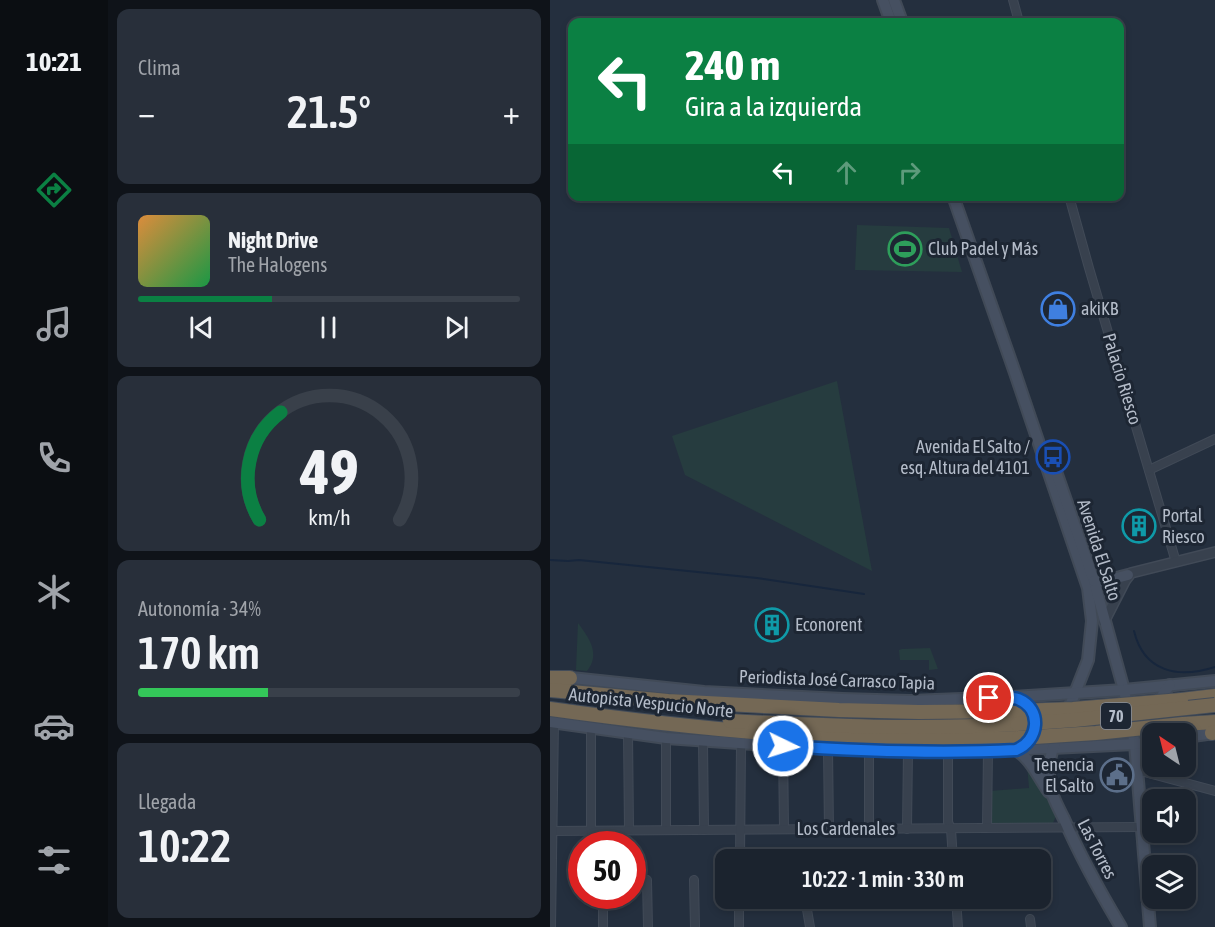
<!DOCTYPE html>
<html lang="es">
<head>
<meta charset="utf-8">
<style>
  body { margin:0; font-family:"Asap Condensed",sans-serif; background:#282f3a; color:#f1f3f6; height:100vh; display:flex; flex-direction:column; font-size:22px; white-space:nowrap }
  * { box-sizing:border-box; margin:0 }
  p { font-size:20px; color:#a0a4aa }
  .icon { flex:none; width:33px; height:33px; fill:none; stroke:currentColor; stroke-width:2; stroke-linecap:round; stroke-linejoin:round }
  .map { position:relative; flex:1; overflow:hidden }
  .details { display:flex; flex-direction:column; gap:9px; padding:9px; background:#0f1319; width:442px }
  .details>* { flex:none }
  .guide { position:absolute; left:18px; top:18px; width:556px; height:183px; border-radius:12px; box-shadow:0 3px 9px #0003,0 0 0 2px #39404a; background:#0b8043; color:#fff; overflow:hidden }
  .needle { width:39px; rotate:325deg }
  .fabs { position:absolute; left:592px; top:723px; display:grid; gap:12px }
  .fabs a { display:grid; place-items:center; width:54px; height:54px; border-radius:12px; background:#1b232e; box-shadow:0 3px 9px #0003,0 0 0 2px #39404a; font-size:30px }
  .speed { position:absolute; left:18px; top:831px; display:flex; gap:12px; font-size:30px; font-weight:700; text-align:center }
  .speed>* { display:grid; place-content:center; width:78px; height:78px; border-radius:50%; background:#1b232e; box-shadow:0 3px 9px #0003,0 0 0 2px #39404a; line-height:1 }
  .speed .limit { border:9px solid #d22; background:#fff; color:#111 }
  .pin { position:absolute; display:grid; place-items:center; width:51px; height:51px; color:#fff; margin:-26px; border:3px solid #fff; border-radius:50%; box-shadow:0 2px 6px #0007 }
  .me { position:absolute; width:66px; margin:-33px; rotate:94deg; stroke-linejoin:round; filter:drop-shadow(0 0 4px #0008) }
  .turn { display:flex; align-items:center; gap:21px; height:126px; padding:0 18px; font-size:27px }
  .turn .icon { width:78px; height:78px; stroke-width:2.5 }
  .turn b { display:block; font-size:42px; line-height:51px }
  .lanes { display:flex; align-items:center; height:57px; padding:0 18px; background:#0003; justify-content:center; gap:30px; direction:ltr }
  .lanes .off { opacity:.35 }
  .big { font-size:45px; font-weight:600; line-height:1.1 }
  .details .tile { flex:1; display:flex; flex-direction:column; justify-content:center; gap:9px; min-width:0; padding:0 21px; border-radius:12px; background:#282f3a }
  .details .dial { align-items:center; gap:0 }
  .dial svg { height:156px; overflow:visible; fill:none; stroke:#39404a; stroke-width:7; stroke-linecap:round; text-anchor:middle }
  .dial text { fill:#f1f3f6; stroke:none }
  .song { display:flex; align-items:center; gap:18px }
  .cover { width:72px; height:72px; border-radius:9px; background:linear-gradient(135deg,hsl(30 70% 55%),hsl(140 70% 35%)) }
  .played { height:6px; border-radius:3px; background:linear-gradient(90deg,#0b8043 35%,#39404a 35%) }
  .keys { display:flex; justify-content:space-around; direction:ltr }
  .heat { display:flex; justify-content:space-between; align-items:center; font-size:33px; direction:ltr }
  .charge { height:9px; border-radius:4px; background:linear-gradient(90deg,#34c759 34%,#39404a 0) }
  .trip { position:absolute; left:165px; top:849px; width:336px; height:60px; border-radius:12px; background:#1b232e; box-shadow:0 3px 9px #0003,0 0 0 2px #39404a; font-weight:600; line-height:60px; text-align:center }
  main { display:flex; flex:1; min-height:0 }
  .menu { display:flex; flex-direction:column; width:108px; justify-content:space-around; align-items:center; background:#0b0e12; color:#a0a4aa }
  .menu .icon { width:42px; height:42px }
  .menu .selected { color:#0b8043 }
  .menu b { font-size:27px; color:#f1f3f6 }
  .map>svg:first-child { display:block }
</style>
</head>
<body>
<main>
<nav class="menu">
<b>10:21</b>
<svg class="icon selected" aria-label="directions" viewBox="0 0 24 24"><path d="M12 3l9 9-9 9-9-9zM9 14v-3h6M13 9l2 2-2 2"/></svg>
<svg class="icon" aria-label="music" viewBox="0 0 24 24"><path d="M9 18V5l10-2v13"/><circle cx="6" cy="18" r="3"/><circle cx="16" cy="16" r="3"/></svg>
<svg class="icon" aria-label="phone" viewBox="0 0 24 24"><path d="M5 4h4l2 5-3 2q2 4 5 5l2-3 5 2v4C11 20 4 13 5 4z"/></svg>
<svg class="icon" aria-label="climate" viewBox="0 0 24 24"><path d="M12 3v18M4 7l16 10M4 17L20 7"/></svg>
<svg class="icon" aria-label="car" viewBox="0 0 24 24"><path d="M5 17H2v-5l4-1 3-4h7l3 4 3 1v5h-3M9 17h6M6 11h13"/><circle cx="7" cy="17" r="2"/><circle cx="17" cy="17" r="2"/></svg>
<svg class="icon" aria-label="filters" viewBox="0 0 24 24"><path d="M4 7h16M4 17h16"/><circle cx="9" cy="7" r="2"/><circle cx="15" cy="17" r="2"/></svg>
</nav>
<section class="details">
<div class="tile"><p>Clima</p>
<div class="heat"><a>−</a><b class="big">21.5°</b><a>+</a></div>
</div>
<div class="tile">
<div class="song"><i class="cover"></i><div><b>Night Drive</b><p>The Halogens</p></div></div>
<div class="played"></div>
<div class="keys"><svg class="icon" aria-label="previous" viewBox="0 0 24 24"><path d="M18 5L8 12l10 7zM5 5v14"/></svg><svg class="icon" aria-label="pause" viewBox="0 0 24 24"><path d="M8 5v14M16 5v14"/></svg><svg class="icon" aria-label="next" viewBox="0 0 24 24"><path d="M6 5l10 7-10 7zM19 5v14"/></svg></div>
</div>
<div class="tile dial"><svg viewBox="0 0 100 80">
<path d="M14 69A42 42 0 1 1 86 69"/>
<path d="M14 69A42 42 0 0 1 25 14" stroke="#0b8043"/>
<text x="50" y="56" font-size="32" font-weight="700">49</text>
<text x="50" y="72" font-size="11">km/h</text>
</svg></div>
<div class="tile"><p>Autonomía · 34%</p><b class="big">170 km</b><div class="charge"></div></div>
<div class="tile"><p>Llegada</p><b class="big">10:22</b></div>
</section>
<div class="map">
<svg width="665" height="927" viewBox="0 0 665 927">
  <rect width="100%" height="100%" fill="#242f3e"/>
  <g fill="#263c3f">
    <path d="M307,225L399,228L412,272L305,270Z"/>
    <path d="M287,381L322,571L135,475L122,436Z"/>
    <path d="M28,623C39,638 51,654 37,671L26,670Z"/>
    <path d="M380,648L388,669L379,670V660H350L349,650L352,649Z"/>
    <path d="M477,765L507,814L503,823L441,824L440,791L479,788Z"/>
  </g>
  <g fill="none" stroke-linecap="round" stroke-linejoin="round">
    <g stroke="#17263c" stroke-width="2">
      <path d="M0,560L18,561L29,560L207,578L314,594"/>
      <path d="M584,631C594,672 628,679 665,667"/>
    </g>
    <g stroke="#414a57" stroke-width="10">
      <g id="minor">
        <path d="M463,0L469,22"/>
        <path d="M519,196L539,268L626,562"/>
        <path d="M599,470L665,439"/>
        <path d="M78,732L79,830"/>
        <path d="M153,741L154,830"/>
        <path d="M233,746L234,829"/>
        <path d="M278,749L279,829"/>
        <path d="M398,751V822L401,829L403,860"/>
        <path d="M587,770L665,791"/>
        <path d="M437,828L438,751"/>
        <path d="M319,829V751"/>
        <path d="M357,829L358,751"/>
        <path d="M116,830V738"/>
        <path d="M0,831L592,827"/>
        <path d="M41,831V727"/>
        <path d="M190,860L191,744"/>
        <path d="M97,880L98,927"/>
        <path d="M144,880L145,927"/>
        <path d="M53,896V927"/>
        <path d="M255,898L260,927"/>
        <path d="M406,898L408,927"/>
        <path d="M480,919L481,927"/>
        <path d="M1,927L4,722"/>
        <path d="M189,927V898"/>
      </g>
    </g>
    <g stroke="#414a57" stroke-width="12">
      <path id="tertiary" d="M554,622L575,581L581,573L665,552"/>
    </g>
    <g stroke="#414a57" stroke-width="14">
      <g id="secondary">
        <path d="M333,0L341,22"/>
        <path d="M344,0L352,22"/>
        <path d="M403,196L464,370L538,588L542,621L538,660L516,716"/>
        <path d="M502,460L544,581L574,690L585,744L600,927"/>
        <path d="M544,581H555L578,575"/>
        <path d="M12,677L154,692L293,699L360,701L462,697L574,690L665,681"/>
        <path d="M0,722L116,738L278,749L438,751L585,744L603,742"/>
        <path d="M510,730C504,745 498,759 499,775C499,791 507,805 514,819C530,856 550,892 571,927"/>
        <path d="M617,734C604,718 606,700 620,685"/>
        <path d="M636,737L665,733"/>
        <path d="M466,750C482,760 488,777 499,792"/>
      </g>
    </g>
    <g stroke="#434c59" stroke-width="16">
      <g id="motorway">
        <path d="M0,678H20"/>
        <path d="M0,690L118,701L289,710L369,712L468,711"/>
        <path d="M631,700L665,696"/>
        <path d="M0,709C86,721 172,731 259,736C329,740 399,740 469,738"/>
        <path d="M180,721C276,726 371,730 467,724"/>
        <path d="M633,724L665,722"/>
        <path d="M662,733L665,732"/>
      </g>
    </g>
    <use href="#minor" stroke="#38414e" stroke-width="8"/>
    <use href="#tertiary" stroke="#38414e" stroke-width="9"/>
    <use href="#secondary" stroke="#465061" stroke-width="10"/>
    <use href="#motorway" stroke="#746855" stroke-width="14"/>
    <g stroke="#434c59" stroke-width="16" stroke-linecap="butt">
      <g id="motorway-bridge">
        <path d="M468,711L523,709L631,700"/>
        <path d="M467,724L525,720L665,705"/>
        <path d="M469,738L546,733L633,724"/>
      </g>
    </g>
    <use href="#motorway-bridge" stroke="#746855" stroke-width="14"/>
  </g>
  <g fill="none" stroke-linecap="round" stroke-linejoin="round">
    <g stroke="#114b97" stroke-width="15">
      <path id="route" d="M233,746C311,751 388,754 466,750C489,741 493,709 468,699C459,696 448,698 439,698"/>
    </g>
    <use href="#route" stroke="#1a73e8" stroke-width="10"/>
  </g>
  <defs>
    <g id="stadium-ring" transform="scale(1.725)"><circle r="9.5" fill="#1d2633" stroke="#2e9e5b" stroke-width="1.5"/><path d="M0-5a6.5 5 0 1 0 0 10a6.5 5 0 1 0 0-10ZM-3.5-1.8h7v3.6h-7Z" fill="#2e9e5b"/></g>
    <g id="shop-ring" transform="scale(1.725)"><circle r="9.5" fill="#1d2633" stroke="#3f7fe0" stroke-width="1.5"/><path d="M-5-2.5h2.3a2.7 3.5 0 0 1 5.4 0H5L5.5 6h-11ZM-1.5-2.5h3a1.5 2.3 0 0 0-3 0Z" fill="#3f7fe0"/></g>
    <g id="bus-ring" transform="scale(1.725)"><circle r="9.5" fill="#1d2633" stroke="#1a4fb4" stroke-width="1.5"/><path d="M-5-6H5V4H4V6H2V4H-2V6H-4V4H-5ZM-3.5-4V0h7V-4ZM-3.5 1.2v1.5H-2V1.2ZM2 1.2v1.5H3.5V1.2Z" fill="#1a4fb4"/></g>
    <g id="building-ring" transform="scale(1.725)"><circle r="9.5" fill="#1d2633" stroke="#0f9aa8" stroke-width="1.5"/><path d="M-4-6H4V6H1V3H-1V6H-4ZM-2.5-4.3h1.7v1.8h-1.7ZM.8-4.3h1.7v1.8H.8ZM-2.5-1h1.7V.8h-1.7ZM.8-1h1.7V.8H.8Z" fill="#0f9aa8"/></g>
    <g id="civic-ring" transform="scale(1.725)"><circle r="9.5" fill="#1d2633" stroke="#5c6f8a" stroke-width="1.5"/><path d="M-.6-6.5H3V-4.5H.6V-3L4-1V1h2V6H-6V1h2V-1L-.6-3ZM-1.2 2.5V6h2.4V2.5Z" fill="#5c6f8a"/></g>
  </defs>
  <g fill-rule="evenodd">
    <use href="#stadium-ring" x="355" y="249"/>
    <use href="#shop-ring" x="508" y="309"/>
    <use href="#bus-ring" x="503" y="457"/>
    <use href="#building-ring" x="589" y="526"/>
    <use href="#building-ring" x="222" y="625"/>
    <use href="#civic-ring" x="567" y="775"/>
  </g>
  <g text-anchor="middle" stroke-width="6" stroke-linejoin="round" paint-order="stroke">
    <rect fill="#1d2633" stroke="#878f9c" stroke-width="1.5" x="551" y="703" width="30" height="26" rx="4.5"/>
    <g font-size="16" font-weight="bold" fill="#b4bcc9">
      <text x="566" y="722">70</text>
    </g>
    <g font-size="18" fill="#b4bcc9" stroke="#1d2633" text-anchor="start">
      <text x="378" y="255">Club Padel y Más</text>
      <text x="531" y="315">akiKB</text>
      <text x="480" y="453" text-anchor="end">Avenida El Salto /<tspan x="480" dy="21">esq. Altura del 4101</tspan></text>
      <text x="612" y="522">Portal<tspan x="612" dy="21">Riesco</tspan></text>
      <text x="245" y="631">Econorent</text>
      <text x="544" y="771" text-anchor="end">Tenencia<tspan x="544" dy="21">El Salto</tspan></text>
    </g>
    <g font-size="18" fill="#b4bcc9" stroke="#1d2633">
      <text transform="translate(572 379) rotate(73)" y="6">Palacio Riesco</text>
      <text transform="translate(549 550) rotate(72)" y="6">Avenida El Salto</text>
      <text transform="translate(287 680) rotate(2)" y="6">Periodista José Carrasco Tapia</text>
      <text transform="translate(101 703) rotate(6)" y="6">Autopista Vespucio Norte</text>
      <text x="296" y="835">Los Cardenales</text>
      <text transform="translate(547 849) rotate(63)" y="6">Las Torres</text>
    </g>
  </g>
</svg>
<div class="fabs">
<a><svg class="needle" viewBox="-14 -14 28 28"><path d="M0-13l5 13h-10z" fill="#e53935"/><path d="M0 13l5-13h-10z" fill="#a0a4aa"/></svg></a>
<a><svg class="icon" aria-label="sound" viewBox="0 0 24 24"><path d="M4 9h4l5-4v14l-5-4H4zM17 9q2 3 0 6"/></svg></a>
<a><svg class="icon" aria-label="layers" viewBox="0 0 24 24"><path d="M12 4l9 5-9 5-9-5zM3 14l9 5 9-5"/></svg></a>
</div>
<div class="speed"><div class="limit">50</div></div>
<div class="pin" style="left:439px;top:698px;background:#d93025"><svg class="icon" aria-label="arrive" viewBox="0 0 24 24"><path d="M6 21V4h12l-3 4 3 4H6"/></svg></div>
<svg class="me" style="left:233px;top:746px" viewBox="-20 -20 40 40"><circle r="17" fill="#1a73e8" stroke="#fff" stroke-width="3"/><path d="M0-11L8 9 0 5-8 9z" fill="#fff"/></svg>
<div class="trip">10:22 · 1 min · 330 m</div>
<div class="guide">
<div class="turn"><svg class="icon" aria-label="left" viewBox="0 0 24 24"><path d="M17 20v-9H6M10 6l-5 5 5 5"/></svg><div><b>240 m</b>Gira a la izquierda</div></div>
<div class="lanes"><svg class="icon" aria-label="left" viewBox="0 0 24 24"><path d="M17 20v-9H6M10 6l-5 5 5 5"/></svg><svg class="icon off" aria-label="ahead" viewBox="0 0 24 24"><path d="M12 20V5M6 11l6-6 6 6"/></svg><svg class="icon off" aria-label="right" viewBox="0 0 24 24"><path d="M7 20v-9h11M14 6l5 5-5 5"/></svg></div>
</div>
</div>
</main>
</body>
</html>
